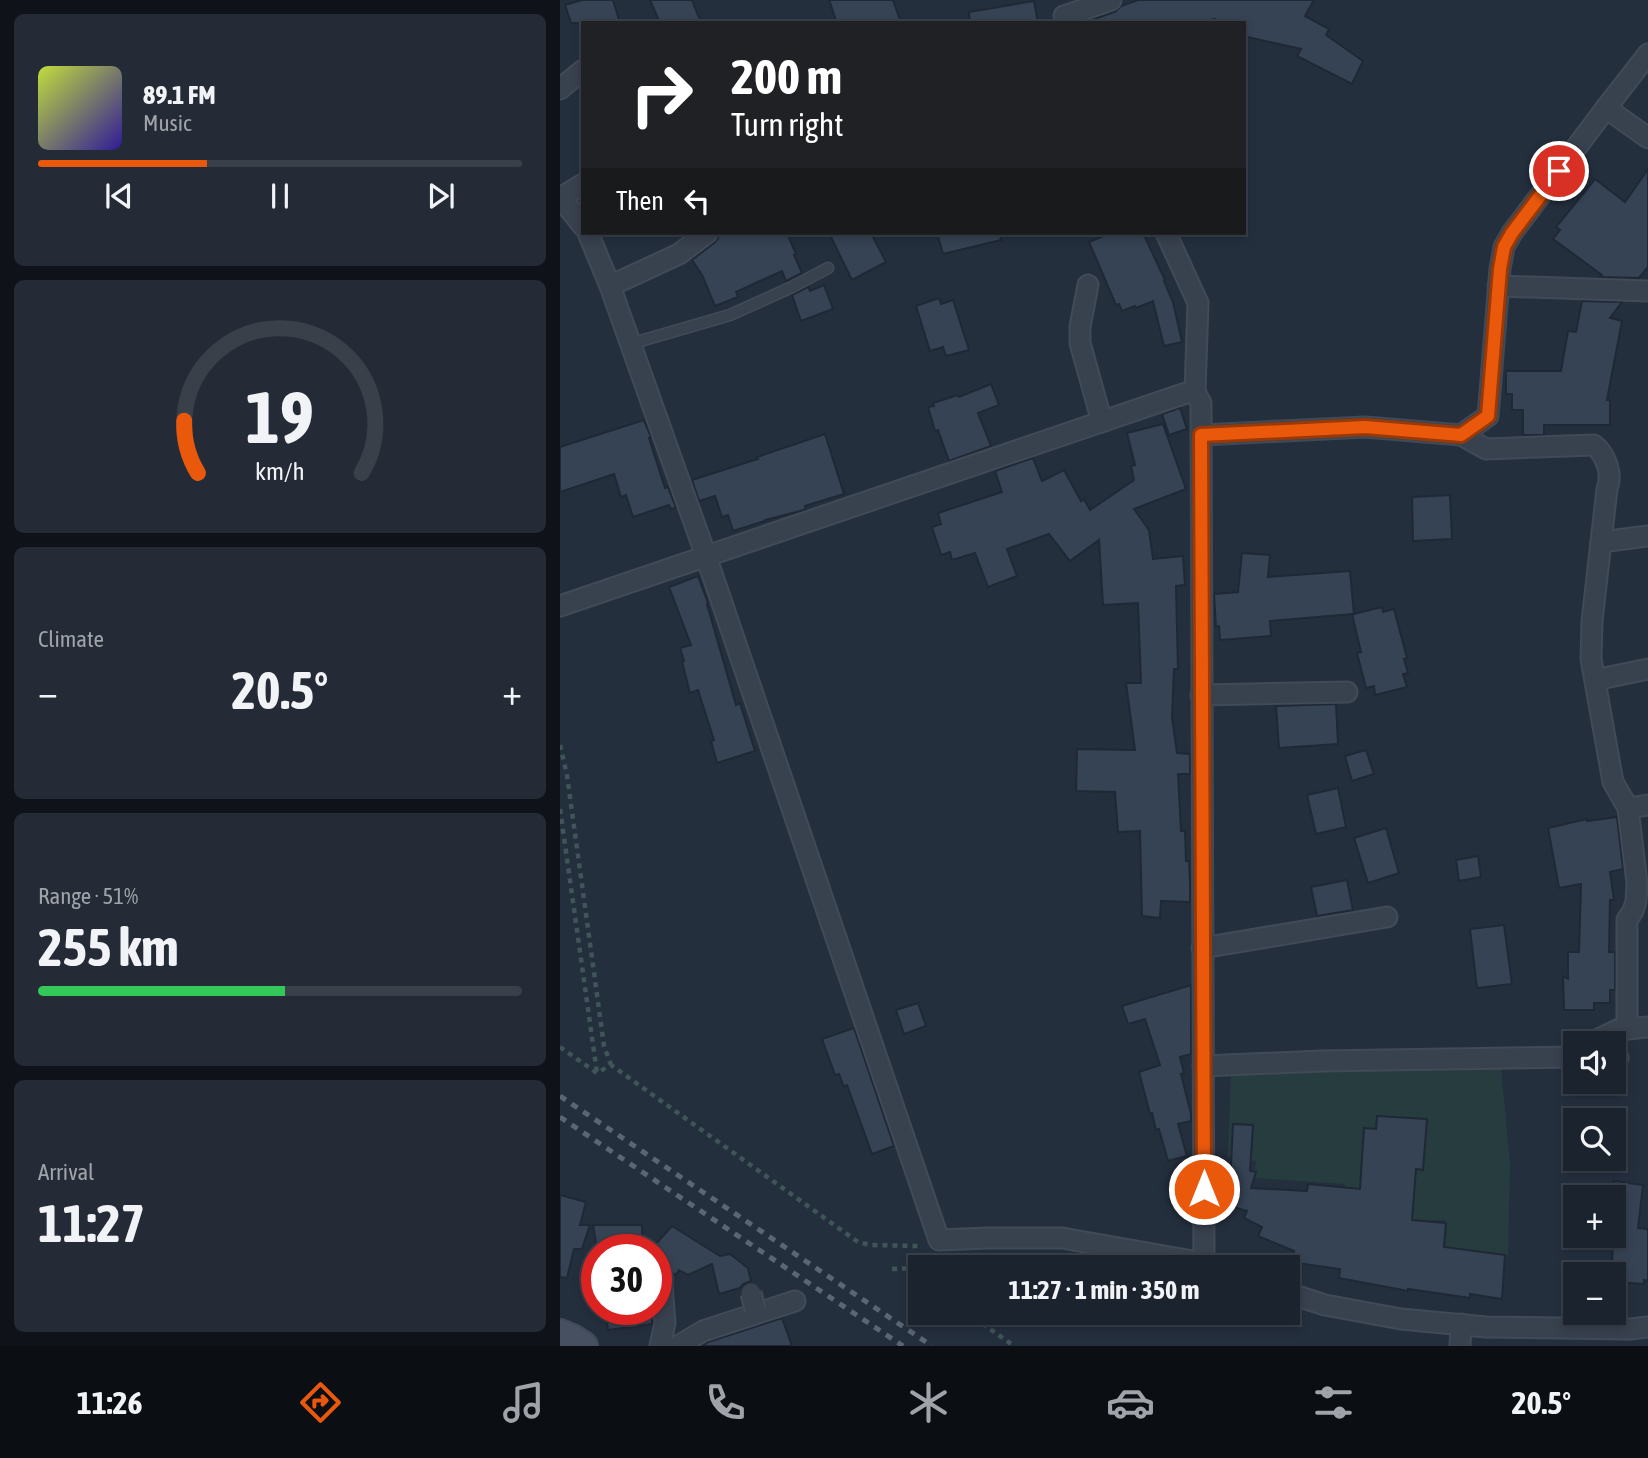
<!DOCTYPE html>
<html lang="en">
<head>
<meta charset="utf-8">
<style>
  body { margin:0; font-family:"Asap Condensed",sans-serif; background:#242b36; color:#f1f3f6; height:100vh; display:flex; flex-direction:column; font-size:26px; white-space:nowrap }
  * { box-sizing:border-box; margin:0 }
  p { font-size:23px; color:#a0a4aa }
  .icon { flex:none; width:38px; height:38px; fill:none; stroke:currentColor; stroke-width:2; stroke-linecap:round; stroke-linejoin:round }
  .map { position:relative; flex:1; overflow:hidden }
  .details { display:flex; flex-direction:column; gap:14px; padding:14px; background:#0f1319; width:560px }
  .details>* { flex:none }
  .guide { position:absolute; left:21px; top:21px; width:665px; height:214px; border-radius:0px; box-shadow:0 4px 10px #0003,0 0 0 2px #39404a; background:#202124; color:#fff; overflow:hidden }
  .tools { position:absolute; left:1003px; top:1031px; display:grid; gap:14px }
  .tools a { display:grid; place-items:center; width:63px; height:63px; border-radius:0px; background:#1b232e; box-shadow:0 4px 10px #0003,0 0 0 2px #39404a; font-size:35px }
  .speed { position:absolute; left:21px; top:1234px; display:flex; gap:14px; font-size:35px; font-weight:700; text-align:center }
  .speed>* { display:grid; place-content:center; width:91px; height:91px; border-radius:50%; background:#1b232e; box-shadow:0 4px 10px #0003,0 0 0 2px #39404a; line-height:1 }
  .speed .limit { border:10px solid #d22; background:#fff; color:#111 }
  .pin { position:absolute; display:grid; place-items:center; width:60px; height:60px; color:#fff; margin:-30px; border:4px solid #fff; border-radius:50%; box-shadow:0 2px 7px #0007 }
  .me { position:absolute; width:77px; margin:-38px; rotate:0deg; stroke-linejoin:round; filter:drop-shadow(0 0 5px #0008) }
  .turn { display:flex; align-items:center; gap:24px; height:147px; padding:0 35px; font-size:32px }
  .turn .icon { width:91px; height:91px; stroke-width:2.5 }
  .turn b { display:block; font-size:49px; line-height:60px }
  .then { display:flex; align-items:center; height:66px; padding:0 35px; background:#0003; gap:14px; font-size:26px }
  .big { font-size:52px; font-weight:700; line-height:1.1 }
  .details .widget { flex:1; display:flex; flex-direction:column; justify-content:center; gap:10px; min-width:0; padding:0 24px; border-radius:10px; background:#242b36 }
  .details .dial { align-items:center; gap:0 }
  .dial svg { height:182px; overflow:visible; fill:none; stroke:#39404a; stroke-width:7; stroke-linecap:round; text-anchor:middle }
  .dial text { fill:#f1f3f6; stroke:none }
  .song { display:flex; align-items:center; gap:21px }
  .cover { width:84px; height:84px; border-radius:10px; background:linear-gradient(135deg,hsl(70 70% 55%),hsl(250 70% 35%)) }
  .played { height:7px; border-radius:4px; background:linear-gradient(90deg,#ea580c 35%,#39404a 35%) }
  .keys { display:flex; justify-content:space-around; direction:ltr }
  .heat { display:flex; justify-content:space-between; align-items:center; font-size:38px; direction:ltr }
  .charge { height:10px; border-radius:5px; background:linear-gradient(90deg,#34c759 51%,#39404a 0) }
  .trip { position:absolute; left:348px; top:1255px; width:392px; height:70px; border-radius:0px; background:#1b232e; box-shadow:0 4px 10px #0003,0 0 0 2px #39404a; font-weight:700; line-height:70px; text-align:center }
  .tab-bar { display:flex; height:112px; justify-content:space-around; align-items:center; background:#0b0e12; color:#a0a4aa }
  .tab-bar .icon { width:49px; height:49px }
  .tab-bar .current { color:#ea580c }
  .tab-bar b { font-size:32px; color:#f1f3f6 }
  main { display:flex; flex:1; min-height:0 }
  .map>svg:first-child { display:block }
</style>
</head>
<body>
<main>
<section class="details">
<div class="widget">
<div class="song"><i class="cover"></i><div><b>89.1 FM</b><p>Music</p></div></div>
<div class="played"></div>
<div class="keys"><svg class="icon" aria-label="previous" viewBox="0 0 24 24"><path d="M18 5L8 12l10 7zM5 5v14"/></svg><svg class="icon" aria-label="pause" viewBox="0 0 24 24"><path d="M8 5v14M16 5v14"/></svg><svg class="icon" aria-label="next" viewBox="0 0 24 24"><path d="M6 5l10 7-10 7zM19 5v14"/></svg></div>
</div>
<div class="widget dial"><svg viewBox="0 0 100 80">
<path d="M14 69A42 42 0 1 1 86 69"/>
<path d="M14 69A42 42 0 0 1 8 46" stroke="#ea580c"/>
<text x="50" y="56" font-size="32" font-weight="700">19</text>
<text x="50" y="72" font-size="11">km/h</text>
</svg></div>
<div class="widget"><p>Climate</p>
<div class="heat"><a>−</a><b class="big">20.5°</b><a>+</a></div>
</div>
<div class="widget"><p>Range · 51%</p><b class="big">255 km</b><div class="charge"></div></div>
<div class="widget"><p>Arrival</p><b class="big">11:27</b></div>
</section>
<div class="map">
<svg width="1088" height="1346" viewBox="0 0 1088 1346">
  <rect width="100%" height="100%" fill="#242f3e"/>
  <path fill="#263c3f" d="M941,1067L950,1164L948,1255L883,1249L885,1220L849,1222L781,1209L785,1184L694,1178L696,1161L668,1157L671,1070Z"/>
  <g fill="#364354" stroke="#1f2835" stroke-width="2">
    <path d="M22,0H53L60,23H11L5,5Z"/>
    <path d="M90,0H132L141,23H100Z"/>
    <path d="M269,0H333L341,23H277Z"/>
    <path d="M578,0H754L745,16L769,29L766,35L803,61L792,84L737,56L741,49L687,37V23H655V19L633,23H522L555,12L561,6Z"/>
    <path d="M474,1L478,23H410L409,12Z"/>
    <path d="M1088,169V267L1079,278L1040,277L1042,275L993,239L1000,230L996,227L1035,179L1065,202Z"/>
    <path d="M159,233H227L236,254L234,255L242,273L226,281L222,271L176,292L178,297L155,306L142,275L132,260L155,242L158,238Z"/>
    <path d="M269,233H311L326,262L292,280Z"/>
    <path d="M377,233H440L441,240L383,254Z"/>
    <path d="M551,233H583L605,280L604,281L613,302L622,342L604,346L593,301L576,308L575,306L562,311L559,304L556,305L529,242Z"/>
    <path d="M264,285L273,309L241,321L232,295L248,287L250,291Z"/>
    <path d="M379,298L381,304L393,300L409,350L386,356L383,347L370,351L356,306Z"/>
    <path d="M1022,301L1062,302L1050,318L1062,321L1047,400H1050V425H984V435H963V410H952V394H946V371H1001L1008,331L1016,332Z"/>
    <path d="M431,384L439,405L418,413L431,446L389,461L378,430L375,431L368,407L374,406L373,403L398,395L399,397Z"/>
    <path d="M620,408L627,429L609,435L602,414Z"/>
    <path d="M84,420L91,437L89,438L105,488L108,487L116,508L111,509L109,505L73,517L66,495L61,497L54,474L0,492V447Z"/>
    <path d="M603,424L626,489L574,509L589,530L593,559L623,556L625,585L616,586L618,669H614L612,717L617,753L630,754V774H618L621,831H625L626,861H629L630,881V902L601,901L600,918L582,916L580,831L558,832L555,792L516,791L517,749L575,750L566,683H581L578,603L543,605L539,540L510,561L489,534L447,549L457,576L428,587L415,553L392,560L390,552L381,555L372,527L381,524L378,513L442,492L435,471L473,458L482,481L504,470L521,501L524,499L530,510L574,480L571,466L575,465L567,433Z"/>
    <path d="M265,434L284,494L245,506L246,509L244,510L205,520V521L173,531L168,515L162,517L155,496L139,501L132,480L198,459L197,457Z"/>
    <path d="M890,495L892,539L853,541L852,497Z"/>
    <path d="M682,553L710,555L708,577L790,571L794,614L822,607L823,612L834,609L847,658L844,659L848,673L843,674L847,687L815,695L814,686L806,688L797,653L801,652L792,614L710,621L711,636L660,640L659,626L656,627L654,594L678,592Z"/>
    <path d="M138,576L148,603L147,604L176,705L180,703L195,751L157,763L151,741L154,740L138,690L130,693L122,662L124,661L120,648L131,645L109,587Z"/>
    <path d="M776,704L778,744L719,748L716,706Z"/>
    <path d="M806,750L814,774L792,781L785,756Z"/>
    <path d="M778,788L786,827L756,834L747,795Z"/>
    <path d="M1057,817L1063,869L1050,872L1054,900H1050L1049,952H1055V990H1050V1003H1034V1010H1004L1003,976L1008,979V952H1019L1021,884L999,888L988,828L1027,819V821Z"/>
    <path d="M826,828L839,873L808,883L794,838Z"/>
    <path d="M918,856L921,877L899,881L896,860Z"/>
    <path d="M787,880L793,910L757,916L751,887Z"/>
    <path d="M944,925L952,984L917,988L910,929Z"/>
    <path d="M631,985V1054L620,1057L624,1073L621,1074L631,1114V1121L618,1124L627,1156L608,1161L599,1129L596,1130L592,1113L590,1114L579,1072L600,1065L585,1019L568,1024L562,1006Z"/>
    <path d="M358,1003L366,1026L344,1034L336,1010Z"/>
    <path d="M294,1028L334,1146L312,1154L287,1085L284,1087L279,1074L275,1075L262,1039Z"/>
    <path d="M817,1116L867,1119L863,1170L856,1169L852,1220L886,1223L884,1247L945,1255L942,1299L910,1294V1298L848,1289V1291L779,1278L780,1269L737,1263L738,1258H733L734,1251L698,1236L702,1227L684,1218L687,1211L669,1206L673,1124L693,1125L690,1171L696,1172L691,1188L747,1191L748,1184L800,1189L804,1128L816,1129Z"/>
    <path d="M1054,1181L1083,1185L1078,1228L1088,1229V1281L1084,1280V1284L1054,1282V1274H1052Z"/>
    <path d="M0,1195L26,1202L20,1225H30L22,1249H14L7,1278L0,1277Z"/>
    <path d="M33,1225H82V1249H37Z"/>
    <path d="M112,1226L160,1256L170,1254L188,1268L191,1281L183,1284L180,1288L159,1294L152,1264L128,1275L119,1270L116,1275L97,1263L96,1250H95L94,1246Z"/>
    <path d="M45,1309H92V1324L48,1330Z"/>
    <path d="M222,1318L232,1346H142L148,1342Z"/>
  </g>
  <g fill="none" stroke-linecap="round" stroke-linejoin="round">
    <g stroke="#414a57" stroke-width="13">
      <path id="lane" d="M70,344L170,315L232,287L268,268"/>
    </g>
    <g stroke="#414a57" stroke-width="23">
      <g id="street">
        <path d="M504,16L551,0"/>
        <path d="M0,89L23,70"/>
        <path d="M1046,108L1088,138"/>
        <path d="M0,197L23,226"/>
        <path d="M0,198L23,184"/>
        <path d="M28,233L50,286L146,556L379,1240L428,1238H502L644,1263L654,1267"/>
        <path d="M606,233L638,303L635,392"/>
        <path d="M528,285L520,327V343L542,422"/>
        <path d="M50,286L119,254L147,233"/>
        <path d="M938,286L1088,291"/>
        <path d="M641,435L805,427L901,435L928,416L940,269L944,247L952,233L1046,108L1088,54"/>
        <path d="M901,435L926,449L1034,445C1046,455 1053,474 1047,489L1032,621L1031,659L1053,782L1068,808L1077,883L1076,901L1073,911L1067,920V1029"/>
        <path d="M1041,542L1088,536"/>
        <path d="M0,606L626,393L635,392L641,403L644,1263"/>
        <path d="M1035,680L1088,669"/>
        <path d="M641,695L787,692"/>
        <path d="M1068,808L1088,805"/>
        <path d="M642,948L827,917"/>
        <path d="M1030,1043L1057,1030L1088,1027"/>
        <path d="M1054,1058H1058"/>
        <path d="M643,1066L762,1061L1015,1057"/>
        <path d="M728,1293L765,1305L841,1319L926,1327L1070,1329L1088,1327"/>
        <path d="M100,1346L105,1323L102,1284"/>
        <path d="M118,1346L143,1331L235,1301"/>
        <path d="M900,1346L901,1324"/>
      </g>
    </g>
    <g stroke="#414a57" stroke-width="32">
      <path id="secondary" d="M0,1334L12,1339L23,1346"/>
    </g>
    <g stroke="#3f5557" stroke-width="4.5" stroke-dasharray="5 5" stroke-linecap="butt">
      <path d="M0,745L7,775L44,1046L51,1065"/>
      <path d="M0,809L37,1073"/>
      <path d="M0,1047L37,1073L51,1065L298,1242L311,1245L358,1246"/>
      <path d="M332,1269L506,1262"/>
      <path d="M406,1312L454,1346"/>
    </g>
    <use href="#lane" stroke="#38414e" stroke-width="10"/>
    <use href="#street" stroke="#38414e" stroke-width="19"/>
    <use href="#secondary" stroke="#465061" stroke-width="28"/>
    <g stroke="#5a6575" stroke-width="5" stroke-dasharray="7 7" stroke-linecap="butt">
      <path d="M0,1096L372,1346"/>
      <path d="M0,1117L343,1346"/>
    </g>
    <g stroke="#414a57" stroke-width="23" stroke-linecap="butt">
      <path id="street-bridge" d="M191,1293L195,1309"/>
    </g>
    <use href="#street-bridge" stroke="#38414e" stroke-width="19"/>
  </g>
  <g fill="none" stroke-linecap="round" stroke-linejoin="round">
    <g stroke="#983908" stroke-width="18">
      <path id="route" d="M644,1189L641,435L805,427L901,435L928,416L940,269L944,247L952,233L999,171"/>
    </g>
    <use href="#route" stroke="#ea580c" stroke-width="12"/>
  </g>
</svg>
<div class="tools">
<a><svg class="icon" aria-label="sound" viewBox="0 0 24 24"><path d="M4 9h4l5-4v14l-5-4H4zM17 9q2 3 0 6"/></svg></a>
<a><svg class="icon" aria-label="search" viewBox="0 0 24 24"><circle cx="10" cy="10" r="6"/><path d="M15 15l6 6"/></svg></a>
<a>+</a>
<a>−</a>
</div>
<div class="speed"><div class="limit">30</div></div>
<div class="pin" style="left:999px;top:171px;background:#d93025"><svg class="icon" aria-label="arrive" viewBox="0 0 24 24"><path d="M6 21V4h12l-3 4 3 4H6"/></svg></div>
<svg class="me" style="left:644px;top:1189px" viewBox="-20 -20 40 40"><circle r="17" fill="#ea580c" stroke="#fff" stroke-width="3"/><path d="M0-11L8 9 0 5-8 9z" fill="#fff"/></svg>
<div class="trip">11:27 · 1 min · 350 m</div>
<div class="guide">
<div class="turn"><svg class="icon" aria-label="right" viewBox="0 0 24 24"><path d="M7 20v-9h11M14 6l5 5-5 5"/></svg><div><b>200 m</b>Turn right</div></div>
<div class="then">Then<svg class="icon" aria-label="left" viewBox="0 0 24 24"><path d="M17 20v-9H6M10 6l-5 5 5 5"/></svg></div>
</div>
</div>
</main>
<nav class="tab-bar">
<b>11:26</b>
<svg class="icon current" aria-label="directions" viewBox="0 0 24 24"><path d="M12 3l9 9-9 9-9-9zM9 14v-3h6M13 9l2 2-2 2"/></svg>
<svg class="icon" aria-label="music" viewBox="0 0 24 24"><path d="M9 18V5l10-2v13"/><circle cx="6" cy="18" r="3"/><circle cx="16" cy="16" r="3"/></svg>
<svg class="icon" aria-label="phone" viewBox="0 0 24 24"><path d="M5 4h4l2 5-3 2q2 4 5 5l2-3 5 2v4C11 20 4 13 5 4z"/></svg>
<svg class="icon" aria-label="climate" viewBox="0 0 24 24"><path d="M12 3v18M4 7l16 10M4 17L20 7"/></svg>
<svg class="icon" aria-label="car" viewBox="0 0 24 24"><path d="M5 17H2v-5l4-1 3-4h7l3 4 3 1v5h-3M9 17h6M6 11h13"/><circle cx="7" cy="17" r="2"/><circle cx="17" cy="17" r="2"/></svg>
<svg class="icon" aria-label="filters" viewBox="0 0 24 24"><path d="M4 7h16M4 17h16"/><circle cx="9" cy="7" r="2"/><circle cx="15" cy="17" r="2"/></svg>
<b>20.5°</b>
</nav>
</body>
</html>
